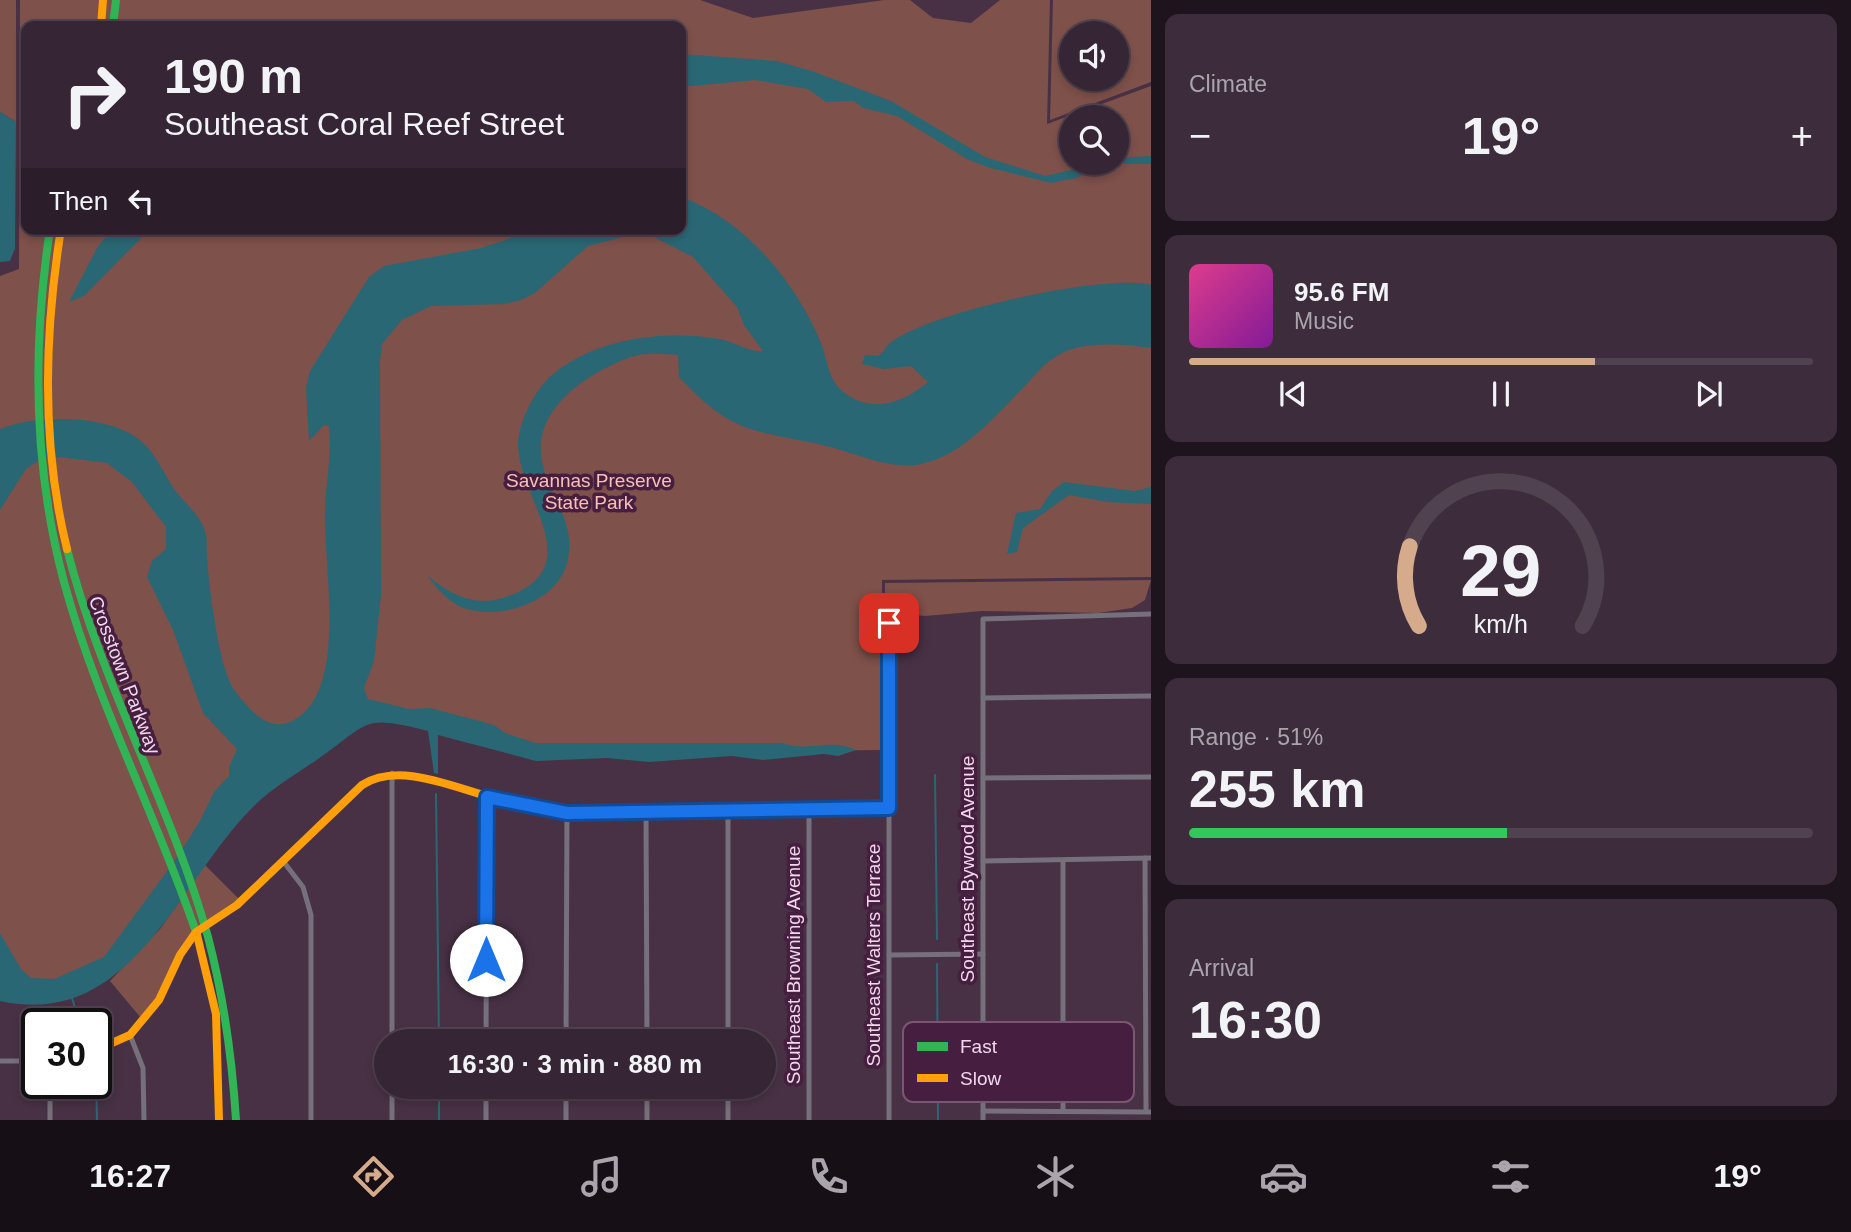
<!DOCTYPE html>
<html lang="en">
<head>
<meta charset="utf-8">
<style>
  body { margin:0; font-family:Helvetica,sans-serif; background:#3d2d3c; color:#f1f3f6; height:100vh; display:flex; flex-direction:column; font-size:26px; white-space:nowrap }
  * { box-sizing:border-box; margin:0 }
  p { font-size:23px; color:#aaa5ac }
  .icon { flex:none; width:38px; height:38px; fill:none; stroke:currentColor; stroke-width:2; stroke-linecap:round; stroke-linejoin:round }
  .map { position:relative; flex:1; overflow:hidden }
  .side { display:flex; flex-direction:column; gap:14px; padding:14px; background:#1e141d; width:700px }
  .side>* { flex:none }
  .top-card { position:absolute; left:21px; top:21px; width:665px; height:214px; border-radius:14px; box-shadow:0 4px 10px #0003,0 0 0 2px #50424f; background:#362534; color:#f1f3f6; overflow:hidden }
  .tools { position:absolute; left:1059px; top:21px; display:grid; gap:14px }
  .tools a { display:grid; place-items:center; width:70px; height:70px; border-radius:50%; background:#362534; box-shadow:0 4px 10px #0003,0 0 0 2px #50424f; font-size:35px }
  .speed { position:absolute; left:21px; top:1008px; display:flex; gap:14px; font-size:35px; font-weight:700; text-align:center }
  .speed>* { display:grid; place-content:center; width:91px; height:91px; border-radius:50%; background:#362534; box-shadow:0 4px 10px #0003,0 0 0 2px #50424f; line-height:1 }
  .speed .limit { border:4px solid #111; border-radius:10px; background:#fff; color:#111 }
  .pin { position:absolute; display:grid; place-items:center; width:60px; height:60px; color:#fff; margin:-30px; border-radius:14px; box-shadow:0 4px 10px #0006 }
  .me { position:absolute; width:77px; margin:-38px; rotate:0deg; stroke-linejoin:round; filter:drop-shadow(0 0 5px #0008) }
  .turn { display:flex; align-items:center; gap:24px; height:147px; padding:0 28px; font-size:32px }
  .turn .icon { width:91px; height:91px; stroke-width:2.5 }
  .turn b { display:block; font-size:49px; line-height:60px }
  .then { display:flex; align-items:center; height:66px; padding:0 28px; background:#0003; gap:14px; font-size:26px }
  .big { font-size:52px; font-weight:800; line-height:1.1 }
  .side .tile { flex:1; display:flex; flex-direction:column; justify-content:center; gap:10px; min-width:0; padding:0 24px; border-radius:14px; background:#3d2d3c }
  .side .dial { align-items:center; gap:0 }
  .dial svg { height:182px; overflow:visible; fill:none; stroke:#50424f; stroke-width:7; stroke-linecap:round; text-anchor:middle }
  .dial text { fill:#f1f3f6; stroke:none }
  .song { display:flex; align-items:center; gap:21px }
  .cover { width:84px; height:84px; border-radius:10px; background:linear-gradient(135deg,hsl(330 70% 55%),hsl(290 70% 35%)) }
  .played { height:7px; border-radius:4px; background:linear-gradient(90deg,#d6ab8b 65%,#50424f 65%) }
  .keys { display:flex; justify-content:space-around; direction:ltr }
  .heat { display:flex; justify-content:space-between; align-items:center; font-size:38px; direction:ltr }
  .charge { height:10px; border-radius:5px; background:linear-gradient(90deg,#34c759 51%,#50424f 0) }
  .trip { position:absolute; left:374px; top:1029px; width:402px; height:70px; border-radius:35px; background:#362534; box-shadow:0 4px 10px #0003,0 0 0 2px #50424f; font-weight:800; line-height:70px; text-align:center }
  .menu { display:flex; height:112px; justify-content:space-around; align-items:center; background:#160f15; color:#aaa5ac }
  .menu .icon { width:49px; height:49px }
  .menu .current { color:#d6ab8b }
  .menu b { font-size:32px; color:#f1f3f6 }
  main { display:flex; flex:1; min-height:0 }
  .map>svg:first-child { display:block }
</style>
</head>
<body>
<main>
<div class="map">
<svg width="1151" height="1120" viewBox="0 0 1151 1120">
  <rect width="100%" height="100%" fill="#483145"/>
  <g fill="#7e514a" fill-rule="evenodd">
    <path d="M0,0H16V122L0,112Z"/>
    <path d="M20,0H700L753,18L884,0H910L933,18L971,23L1000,0H1050L1047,124L1151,86V577L882,580L883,750L566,753L351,703L85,983L0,976V276L19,269ZM26,26H681V229H26ZM1071,117H1116V163H1071Z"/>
    <path d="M1053,0H1151V82L1050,120ZM1116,33V79H1071V33Z"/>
    <path d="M1151,580L1145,600L1132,608L1098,613L982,611L925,616L885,612V583Z"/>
    <path d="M205,865L240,900L199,927L162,991L141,1018L110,981L160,929Z"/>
  </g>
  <g fill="#2a6774">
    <path d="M681,54L776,61L812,71L891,101L985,157L1045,176L1102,163H1116L1117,158L1151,156V164H1116L1076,178L1051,183L987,167L967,159L897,116L863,108L854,101L826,102L808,89L755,80L681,87Z"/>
    <path d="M0,112L16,122L15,248L10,261L0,262Z"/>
    <path d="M681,197C744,219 796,282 821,343C828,361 828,382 846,394C875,414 904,402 928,382L911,366L884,369L862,364L865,355L878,356C883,353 885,348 889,344C924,313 1106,273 1151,285V348C1125,344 1086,341 1062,353C1044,362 1032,379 1019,392C991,421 958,459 916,465C885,469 849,450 818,444C749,430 729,431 679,377L678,355C663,354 645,352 631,357C589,372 531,409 542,462C549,497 578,524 567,563C557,601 506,618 471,610C451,606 438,590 426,574C448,594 474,607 503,598C593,569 519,500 518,445C518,423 535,389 552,375C597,338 663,330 719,339C733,341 750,353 763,351L744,325L737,307L693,257L654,237L631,235L588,246L535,293L521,300L505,304L431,306L402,320L382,344L380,361L381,595L374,661L364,688L368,699L409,709L430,708L494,725L505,733L535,743H783C807,753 830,737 856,750L838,756L824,754L763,760L732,756L649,762L607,758L536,761L438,735V774L434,773L428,731C361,714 371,722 318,759C295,775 270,789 250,810C177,885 130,1030 0,1001V933L21,969L31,978L54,979L104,957L176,859L200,821L214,792L229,776V767L237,749L203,713L173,630L147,577L152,561L166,549V527L132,482L107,463L60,457L41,459L26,469L0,510V429C37,414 111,414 142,442C156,454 164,474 174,489C183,502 202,516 205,532C208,541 206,549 207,558C209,587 219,670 235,691C250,710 268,734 294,720C349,690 323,564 325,510C326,482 332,454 329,426L324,425L309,441L306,388L310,371L369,277L384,266L481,248L506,240L525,229H681Z"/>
    <path d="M112,229H150L84,296L69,302L97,248Z"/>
    <path d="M1064,482L1135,491L1151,487V504L1107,502L1069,495L1023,528L1017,552L1007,554L1016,513L1040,509L1052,491Z"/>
  </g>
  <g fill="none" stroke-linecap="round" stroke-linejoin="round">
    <g stroke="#2a6774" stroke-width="2">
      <path d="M935,775L937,939"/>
      <path d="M436,794L439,1041"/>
      <path d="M937,964L938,1120"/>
      <path d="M72,998L80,1024"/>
      <path d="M96,1074L97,1120"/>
      <path d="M439,1087V1120"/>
    </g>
    <g stroke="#75707b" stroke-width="5">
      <path d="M983,698L1151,696"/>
      <path d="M392,773V1041"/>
      <path d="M983,778L1151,777"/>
      <path d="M728,812V1041"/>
      <path d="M646,813L647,1041"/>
      <path d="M1145,858L1146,1111"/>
      <path d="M283,861L303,887L311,915V1120"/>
      <path d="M983,861L1151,858"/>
      <path d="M889,955L983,954"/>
      <path d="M130,1035L143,1068L144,1120"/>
      <path d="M486,1041L487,797"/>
      <path d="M566,1041L567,813"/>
      <path d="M0,1061H37"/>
      <path d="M50,1083V1120"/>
      <path d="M392,1087V1120"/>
      <path d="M647,1087V1120"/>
      <path d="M728,1087V1120"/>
      <path d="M1063,1110V861"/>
      <path d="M983,1111L1151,1112"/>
      <path d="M486,1120V1087"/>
      <path d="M566,1120V1087"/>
      <path d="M809,1120V810"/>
      <path d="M889,1120V623"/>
      <path d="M983,1120V619L1151,614"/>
    </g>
    <g stroke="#30b455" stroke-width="8">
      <path d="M113,26L116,0"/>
      <path d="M50,229C32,348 33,466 64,582C97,704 157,816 197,935"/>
      <path d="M67,549C101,684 171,804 208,937C224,998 232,1057 236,1120"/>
      <path d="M494,798L567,813L889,808"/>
    </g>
    <g stroke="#ff9f0a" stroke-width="8">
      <path d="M101,26L103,0"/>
      <path d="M61,229C44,335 41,444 67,549"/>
      <path d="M197,935L216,1014L219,1120"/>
      <path d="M96,1050L130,1035L159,1000L180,955L196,932L237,905L362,785C400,761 454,788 494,798"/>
    </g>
  </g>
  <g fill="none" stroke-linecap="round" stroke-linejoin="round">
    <g stroke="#114b97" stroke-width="18">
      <path id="route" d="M486,960L487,797L567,813L889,808V623"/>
    </g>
    <use href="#route" stroke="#1a73e8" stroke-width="12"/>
  </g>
  <g text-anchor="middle" stroke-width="7" stroke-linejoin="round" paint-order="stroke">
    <g font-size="19" fill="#fbc0b3" stroke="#461e40">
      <text x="589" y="487">Savannas Preserve<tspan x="589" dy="22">State Park</tspan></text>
    </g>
    <g font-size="19" fill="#f2d8ec" stroke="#461e40">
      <text transform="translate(125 675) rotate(69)" y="7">Crosstown Parkway</text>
      <text transform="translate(967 869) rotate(-90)" y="7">Southeast Bywood Avenue</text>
      <text transform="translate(873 955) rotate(-90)" y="7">Southeast Walters Terrace</text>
      <text transform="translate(793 965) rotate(-90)" y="7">Southeast Browning Avenue</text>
    </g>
  </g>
  <rect x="903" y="1022" width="231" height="80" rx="10" fill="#461e40" stroke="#7a5674" stroke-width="2"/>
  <rect x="917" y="1042" width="31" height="9" fill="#30b455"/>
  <rect x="917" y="1074" width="31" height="8" fill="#ff9f0a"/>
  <g font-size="19" fill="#f2d8ec">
    <text x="960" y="1053">Fast</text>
    <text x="960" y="1085">Slow</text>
  </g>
</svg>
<div class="tools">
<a><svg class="icon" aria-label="sound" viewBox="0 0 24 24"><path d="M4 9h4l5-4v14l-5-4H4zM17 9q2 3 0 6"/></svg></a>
<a><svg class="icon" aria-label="search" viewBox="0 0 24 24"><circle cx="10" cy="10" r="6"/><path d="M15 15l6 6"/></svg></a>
</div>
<div class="speed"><div class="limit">30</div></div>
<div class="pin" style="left:889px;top:623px;background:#d93025"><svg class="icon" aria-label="arrive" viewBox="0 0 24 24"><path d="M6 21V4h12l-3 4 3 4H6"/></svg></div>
<svg class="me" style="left:486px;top:960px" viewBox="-20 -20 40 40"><circle r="19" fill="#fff"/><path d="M0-13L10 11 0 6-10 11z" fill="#1a73e8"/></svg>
<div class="trip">16:30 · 3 min · 880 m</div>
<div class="top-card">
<div class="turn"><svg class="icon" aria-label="right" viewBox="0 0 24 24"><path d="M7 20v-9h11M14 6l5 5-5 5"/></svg><div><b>190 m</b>Southeast Coral Reef Street</div></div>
<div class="then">Then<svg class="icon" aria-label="left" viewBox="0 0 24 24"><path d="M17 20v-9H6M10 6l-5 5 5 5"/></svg></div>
</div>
</div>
<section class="side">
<div class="tile"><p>Climate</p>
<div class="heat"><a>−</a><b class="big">19°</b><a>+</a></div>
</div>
<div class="tile">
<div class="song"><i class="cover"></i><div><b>95.6 FM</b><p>Music</p></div></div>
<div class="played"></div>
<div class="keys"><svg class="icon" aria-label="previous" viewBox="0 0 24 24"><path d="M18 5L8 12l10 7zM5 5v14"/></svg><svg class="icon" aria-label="pause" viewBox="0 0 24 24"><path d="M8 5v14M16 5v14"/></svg><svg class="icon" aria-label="next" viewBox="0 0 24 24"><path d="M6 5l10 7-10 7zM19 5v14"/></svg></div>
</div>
<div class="tile dial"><svg viewBox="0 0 100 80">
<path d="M14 69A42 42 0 1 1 86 69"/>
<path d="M14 69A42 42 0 0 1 10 34" stroke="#d6ab8b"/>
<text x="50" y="56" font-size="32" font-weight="700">29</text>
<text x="50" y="72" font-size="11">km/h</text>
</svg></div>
<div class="tile"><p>Range · 51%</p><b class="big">255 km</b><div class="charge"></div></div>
<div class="tile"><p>Arrival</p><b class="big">16:30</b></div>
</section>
</main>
<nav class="menu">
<b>16:27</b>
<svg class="icon current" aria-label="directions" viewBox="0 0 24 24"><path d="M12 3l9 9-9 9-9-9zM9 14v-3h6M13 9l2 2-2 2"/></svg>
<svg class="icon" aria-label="music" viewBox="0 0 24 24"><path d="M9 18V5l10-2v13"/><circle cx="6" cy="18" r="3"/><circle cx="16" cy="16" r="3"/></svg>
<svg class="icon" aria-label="phone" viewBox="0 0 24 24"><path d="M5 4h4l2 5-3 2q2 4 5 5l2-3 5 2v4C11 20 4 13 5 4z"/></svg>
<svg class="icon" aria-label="climate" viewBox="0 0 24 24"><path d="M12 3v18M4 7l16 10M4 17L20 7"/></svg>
<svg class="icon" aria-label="car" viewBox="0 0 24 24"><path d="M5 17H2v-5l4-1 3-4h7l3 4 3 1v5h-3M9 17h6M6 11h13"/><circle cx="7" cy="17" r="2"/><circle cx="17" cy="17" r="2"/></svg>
<svg class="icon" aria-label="filters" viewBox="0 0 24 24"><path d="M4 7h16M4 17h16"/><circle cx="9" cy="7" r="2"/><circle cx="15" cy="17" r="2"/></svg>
<b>19°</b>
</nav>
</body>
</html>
